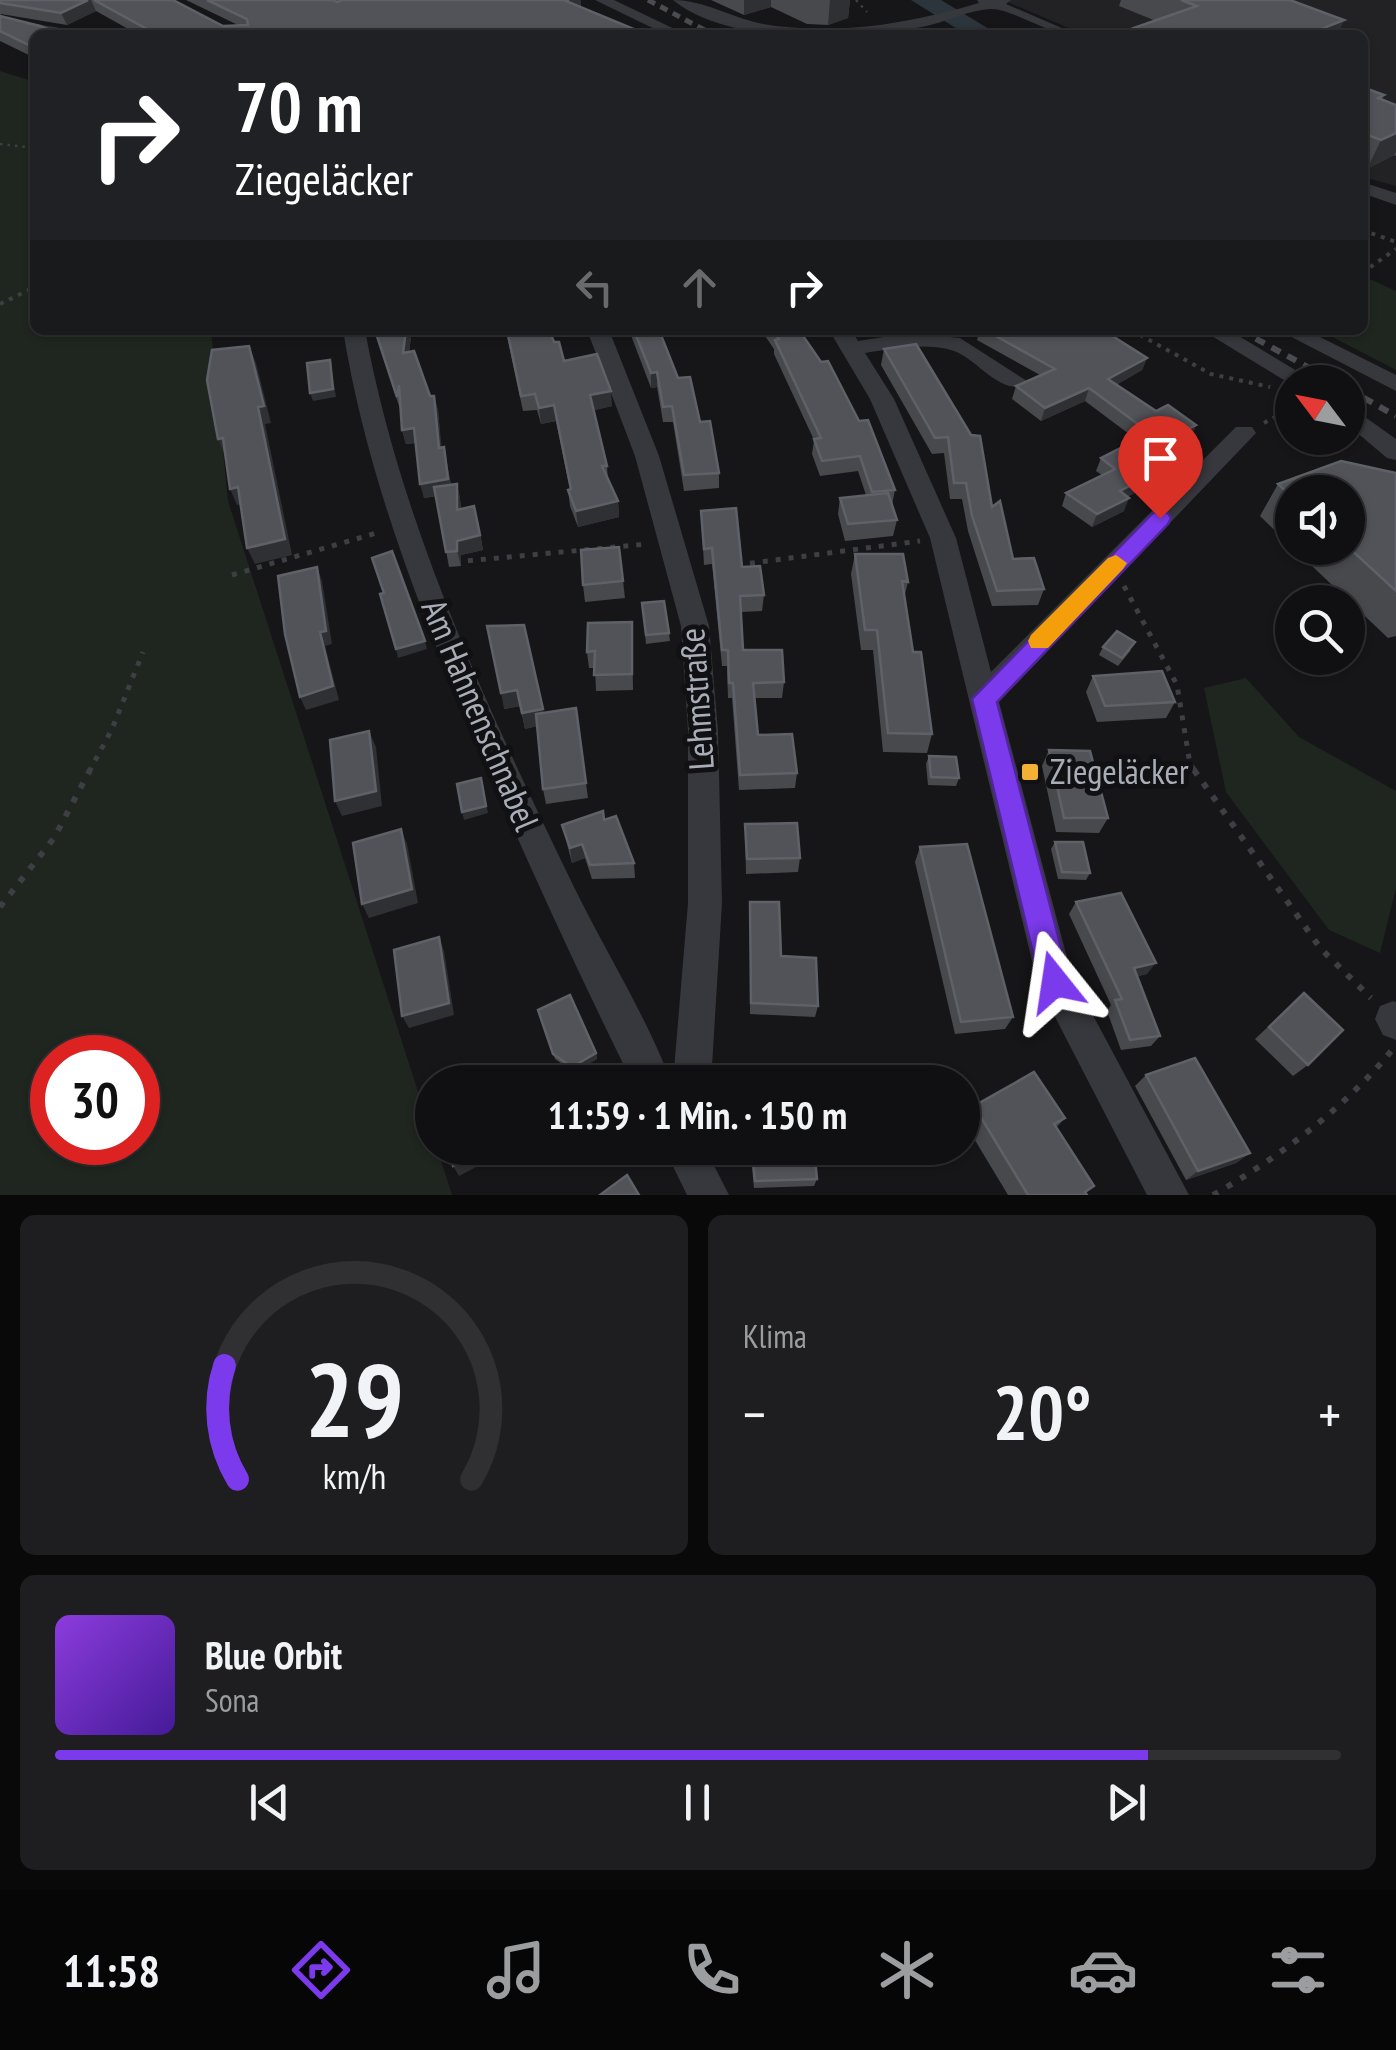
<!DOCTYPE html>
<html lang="de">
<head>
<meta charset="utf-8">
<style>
  body { margin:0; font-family:"PT Sans Narrow",sans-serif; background:#1e1e20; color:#f1f3f6; height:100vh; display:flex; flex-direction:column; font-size:38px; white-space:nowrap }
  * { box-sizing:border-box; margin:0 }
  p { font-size:32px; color:#9c9d9f }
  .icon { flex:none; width:55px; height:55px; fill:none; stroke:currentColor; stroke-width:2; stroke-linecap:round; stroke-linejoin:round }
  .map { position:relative; height:1195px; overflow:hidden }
  .details { display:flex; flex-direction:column; gap:20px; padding:20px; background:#09090a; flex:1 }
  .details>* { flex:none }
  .banner { position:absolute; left:30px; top:30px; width:1338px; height:305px; border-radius:15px; box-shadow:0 2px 8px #0004,0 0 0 2px #303032; background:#202124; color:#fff; overflow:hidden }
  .needle { width:65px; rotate:302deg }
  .buttons { position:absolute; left:1275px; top:365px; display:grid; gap:20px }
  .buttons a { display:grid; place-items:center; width:90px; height:90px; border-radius:50%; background:#101012; box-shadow:0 2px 8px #0004,0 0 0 2px #303032; font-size:50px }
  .speed { position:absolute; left:30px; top:1035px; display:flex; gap:20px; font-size:50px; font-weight:700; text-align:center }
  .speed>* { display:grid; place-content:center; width:130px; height:130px; border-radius:50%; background:#101012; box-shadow:0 2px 8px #0004,0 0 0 2px #303032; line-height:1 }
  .speed .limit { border:15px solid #d22; background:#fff; color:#111 }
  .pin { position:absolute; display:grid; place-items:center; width:85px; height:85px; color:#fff; margin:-102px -42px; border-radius:50% 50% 50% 0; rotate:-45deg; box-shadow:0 0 10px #0007 }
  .pin .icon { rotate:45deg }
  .me { position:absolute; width:110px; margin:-55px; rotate:345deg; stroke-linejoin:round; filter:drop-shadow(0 0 8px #0008) }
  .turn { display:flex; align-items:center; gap:35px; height:210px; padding:0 40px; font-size:45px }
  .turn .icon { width:130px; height:130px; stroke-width:2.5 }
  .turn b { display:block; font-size:70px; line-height:85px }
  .lanes { display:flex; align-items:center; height:95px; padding:0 40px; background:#0003; justify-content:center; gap:50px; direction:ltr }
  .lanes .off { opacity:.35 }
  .big { font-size:75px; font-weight:700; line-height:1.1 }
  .details .widget { flex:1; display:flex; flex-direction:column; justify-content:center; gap:15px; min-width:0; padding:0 35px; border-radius:15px; background:#1e1e20 }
  .details .dial { align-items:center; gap:0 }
  .dial svg { height:260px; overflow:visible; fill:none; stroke:#303032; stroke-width:7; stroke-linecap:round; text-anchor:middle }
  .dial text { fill:#f1f3f6; stroke:none }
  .song { display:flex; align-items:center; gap:30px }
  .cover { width:120px; height:120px; border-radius:15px; background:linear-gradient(135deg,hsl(270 70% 55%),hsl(260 70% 35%)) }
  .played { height:10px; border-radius:5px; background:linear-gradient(90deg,#7c3aed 85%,#303032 85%) }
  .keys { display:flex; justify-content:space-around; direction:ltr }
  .heat { display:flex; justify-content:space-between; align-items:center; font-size:55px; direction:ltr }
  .details .tiles { flex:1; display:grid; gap:20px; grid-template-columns:1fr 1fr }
  .widget:last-child { grid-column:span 2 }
  .trip { position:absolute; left:415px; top:1065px; width:565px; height:100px; border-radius:50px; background:#101012; box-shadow:0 2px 8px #0004,0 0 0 2px #303032; font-weight:700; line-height:100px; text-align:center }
  .tabs { display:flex; height:160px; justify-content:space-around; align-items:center; background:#060607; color:#9c9d9f }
  .tabs .icon { width:70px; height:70px }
  .tabs .on { color:#7c3aed }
  .tabs b { font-size:45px; color:#f1f3f6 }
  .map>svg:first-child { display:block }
</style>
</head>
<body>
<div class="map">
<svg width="1396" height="1195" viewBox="0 0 1396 1195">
  <rect width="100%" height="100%" fill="#161618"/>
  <path fill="#222225" d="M1003,0H1396V186L1363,177L1362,35H1085Z"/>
  <g fill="#1e261f" fill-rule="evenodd">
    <path d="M0,71L35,82V330H211L228,501L432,1135V1148H437L452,1195H0ZM52,1058H138V1142H52Z"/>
    <path d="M1363,276L1396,291V370L1319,330H1362Z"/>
    <path d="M1246,678L1299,737L1396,791V888L1380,953L1329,930L1226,792L1204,688Z"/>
  </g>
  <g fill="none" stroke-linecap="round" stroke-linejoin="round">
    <path fill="#2c353c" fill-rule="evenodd" d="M911,0H941L999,35H967Z"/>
    <g stroke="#3d3f44" stroke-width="2.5" stroke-dasharray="2.5 5" stroke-linecap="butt">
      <path d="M856,0L867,12"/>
      <path d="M0,144L35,148"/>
    </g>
    <g stroke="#3d3f44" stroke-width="4" stroke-dasharray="4 6" stroke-linecap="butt">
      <path d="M1362,230L1396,242"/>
      <path d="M1362,273L1396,249"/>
      <path d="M0,304L35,287"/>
      <path d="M1131,330L1211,374L1270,387"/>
      <path d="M1264,423L1292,408"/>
    </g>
    <g stroke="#3d3f44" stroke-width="5" stroke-dasharray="5 8" stroke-linecap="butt">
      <path d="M455,562L648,544"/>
      <path d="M737,565L920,541"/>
      <path d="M232,575L380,532"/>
      <path d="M1124,586L1177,685L1190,764L1196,772"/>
      <path d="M89,772L112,729L143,652"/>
    </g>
    <g stroke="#3d3f44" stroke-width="6" stroke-dasharray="6 10" stroke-linecap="butt">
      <path d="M1194,770L1321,949L1371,998"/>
      <path d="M0,907L54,838L90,770"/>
      <path d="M1213,1195C1278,1158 1345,1108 1392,1050"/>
    </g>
    <g fill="#37383d" fill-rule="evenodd">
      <path d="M595,0H614L687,35H667Z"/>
      <path d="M673,0C704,0 732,18 763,24C835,36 909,24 979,3L977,0H1011L1006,4L1078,35C1046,35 1012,8 990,9C968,10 944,23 922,27C853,41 730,46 673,0Z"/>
      <path d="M0,18L72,30L80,35H47L0,26Z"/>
      <path d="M1362,182L1396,193V205L1362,193Z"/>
      <path d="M343,330H365C401,525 487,707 573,885C603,947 648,1019 671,1082H632C576,968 523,853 473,736C417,603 366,472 343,330Z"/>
      <path d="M587,330H609L659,456L709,626L718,731L722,903L711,1082H673L688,903V731L681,626L635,456Z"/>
      <path d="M829,330H851L858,341L909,333L960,338L1027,381L1024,386C998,393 977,359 954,351C926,342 893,349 865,353L894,399L956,538L991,672L1236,427H1252L1256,433L999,702L1072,976L1189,1195H1147L1037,982L930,538L870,399Z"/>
      <path d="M1202,330H1229L1315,382L1292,385Z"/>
      <path d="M1278,330H1306L1396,375V391Z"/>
      <path d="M1348,405L1396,439V460L1387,458L1348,425Z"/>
      <path d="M1393,1001L1396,1002V1040L1383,1035L1375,1019L1380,1006Z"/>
      <path d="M664,1148H705L729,1195H687Z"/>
    </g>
    <path stroke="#4a4c52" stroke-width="5" stroke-dasharray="8 6" stroke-linecap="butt" d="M648,0L714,35"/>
    <g stroke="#4a4c52" stroke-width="6" stroke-dasharray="10 8" stroke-linecap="butt">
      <path d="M1240,330L1335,382"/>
      <path d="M1348,389L1396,416"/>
    </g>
  </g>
  <g fill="#47494d">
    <path d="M0,0H173L223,26L238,25L186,0H581V7L647,35H139L96,11L67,25L1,14L0,16Z"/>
    <path d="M711,0H850L848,18L828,25L807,24L771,7L744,15Z"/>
    <path d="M1121,0H1290L1344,20L1337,35H1130L1131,29L1156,21L1119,6Z"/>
    <path d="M0,16L35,35V58L0,41Z"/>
    <path d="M1362,87L1384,95L1382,100L1396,105V156L1394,155L1367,169L1362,166Z"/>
    <path d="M374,330H412L409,352L430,396H434L438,410L441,448L444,447L451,485L457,484L460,499L461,509L478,521L483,550L461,555V566L449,567L436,496L424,498L416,443L406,444L402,430L401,412Z"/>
    <path d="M501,330H549L564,361L612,406L594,410L607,466L608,480L618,501L619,517L578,527L570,506L568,490H570L556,421L541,424L537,410L523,411L507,336H504Z"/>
    <path d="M629,330H659L678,378L700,422L719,473V488L684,491L673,422H663L657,387L651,388Z"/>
    <path d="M761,330H799L895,490L892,505L897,520L893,536L845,541L838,514L840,498L866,495L858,471L820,476L812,454L814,440L774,354V349Z"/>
    <path d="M980,330H1103L1147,358L1142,370L1116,385L1156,411L1196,425L1191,438L1178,444L1190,454L1184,466L1127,497L1124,511L1092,527L1062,506L1066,493L1102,475L1096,471L1101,458L1137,440L1085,401L1041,421L1012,399L1016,386L1040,375L977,340Z"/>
    <path d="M916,344L992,507L1013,559L1044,589L1038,605L992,606L968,531L962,499H950L944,453L932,454L881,365L884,349Z"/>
    <path d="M1396,473V636L1388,638L1293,548H1348L1292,492V547L1260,516L1278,484Z"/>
    <path d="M701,511L764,595L762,611L741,612L743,650L784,682L782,698H754L758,735L797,773L795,788L739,790L732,698H728L727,666H722L712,564L704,565Z"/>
    <path d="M619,547L625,598L585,602L583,585Z"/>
    <path d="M855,554L908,582L904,598L913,652L932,734L927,753L883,752L873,650H861L851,574Z"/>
    <path d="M642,603L669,633L670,641L646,644Z"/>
    <path d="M632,622L633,690L596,691L595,668H589L587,652Z"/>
    <path d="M524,625L543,713L576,708L588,798L546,804L543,789L537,726L525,729L520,706L504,709Z"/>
    <path d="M1103,647L1131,650L1118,666L1099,655Z"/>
    <path d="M1093,676L1175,702L1166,718L1097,722L1086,692Z"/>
    <path d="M1049,750L1108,818L1099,833L1056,832L1042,766Z"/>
    <path d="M929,756L959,778L956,786L928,785L926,764Z"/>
    <path d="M604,820L634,863L635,878L592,879L585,858L572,863L562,825Z"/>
    <path d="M745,824L800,858L798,872L746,874Z"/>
    <path d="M1055,842L1090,873L1086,880L1058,879L1051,849Z"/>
    <path d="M920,847L1013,1017L1005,1029L955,1034L915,862Z"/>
    <path d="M750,902L781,956L818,1006L815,1017L750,1014Z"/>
    <path d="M1076,902L1147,974L1138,976L1160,1036L1151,1046L1121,1050L1107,1011L1111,1005L1069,914Z"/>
    <path d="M1304,993L1308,1065L1293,1076L1255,1039Z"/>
    <path d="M538,1010L596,1053L597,1059L574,1072L555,1059Z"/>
    <path d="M1146,1075L1250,1153L1236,1163L1186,1180L1135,1086Z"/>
    <path d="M974,1106L1065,1118L1056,1128L1087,1195H1008L964,1122Z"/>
    <path d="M750,1148H814L817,1179L814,1186L754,1188Z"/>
  </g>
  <g fill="#2f3033">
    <path d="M88,0H91L96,11L67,25L61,13Z"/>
    <path d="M569,0H581V8L566,1Z"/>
    <path d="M744,0H771V7L744,15Z"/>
    <path d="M830,0H850L848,18L828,25Z"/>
    <path d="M1344,20L1337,35H1306Z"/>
    <path d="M1396,133V152L1394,155L1367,169L1381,140Z"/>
    <path d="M406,330H412L407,367L403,353Z"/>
    <path d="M249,346L256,363L271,423L265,424L292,555L255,564L247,548L258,407Z"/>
    <path d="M1147,358L1142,370L1103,392L1108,379Z"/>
    <path d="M330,360L336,397L313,401L310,393Z"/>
    <path d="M657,372V387L651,388V373Z"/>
    <path d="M1089,388L1085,401L1041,421L1045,408Z"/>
    <path d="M611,391L612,406L592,411L590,395Z"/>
    <path d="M434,396L438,410L443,462L439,448Z"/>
    <path d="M554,405L556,421L541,424L539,408Z"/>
    <path d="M1196,425L1191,438L1165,451L1170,438Z"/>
    <path d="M414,428L418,442L406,444L402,430Z"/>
    <path d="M223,438L225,456L218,439Z"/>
    <path d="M444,447L452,494L424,498L420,484Z"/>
    <path d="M1190,454L1184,466L1115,503L1120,491Z"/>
    <path d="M457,484L460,499L461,524L457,510Z"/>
    <path d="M238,487L246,503L237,505L230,489Z"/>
    <path d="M1129,498L1124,511L1092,527L1097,514Z"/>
    <path d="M618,501L619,517L578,527L576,511Z"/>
    <path d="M474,506L483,550L461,555V566L457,551V541Z"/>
    <path d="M317,567L322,581L332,644L325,646L339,700L306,710L300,697L320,632Z"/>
    <path d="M425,641L427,649L398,658L396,649Z"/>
    <path d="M517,690L521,706L504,709L501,693Z"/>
    <path d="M543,709L546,724L525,729L522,713Z"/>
    <path d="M369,731L376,747L382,806L342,816L335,801Z"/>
    <path d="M483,786L488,813L464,820L462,812Z"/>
    <path d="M401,829L407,844L418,903L369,918L362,904Z"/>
    <path d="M582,844L585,858L572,863L570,848Z"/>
    <path d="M439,937L444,951L454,1015L409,1028L402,1016Z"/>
    <path d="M1156,963L1147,974L1126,979L1134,968Z"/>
    <path d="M596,1053L597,1059L574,1072L572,1067Z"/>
    <path d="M490,1148H508L509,1150L459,1176L453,1166Z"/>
    <path d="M1250,1153L1236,1163L1186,1180L1198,1171Z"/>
  </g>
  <g fill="#525359" stroke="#5f6168" stroke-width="2.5">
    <path d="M0,0H88L61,13L0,3Z"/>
    <path d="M94,0H173L223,26L248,25L247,19L207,0H333L337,2L343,0H569L566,1L648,35H150L154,33Z"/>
    <path d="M1181,0H1290L1344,20L1306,35H1271L1259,30L1246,35H1193L1131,29L1197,6Z"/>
    <path d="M0,16L40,26L62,35H35V48L0,31Z"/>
    <path d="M1362,87L1384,95L1378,98L1396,105V133L1381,140L1362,133Z"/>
    <path d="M375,330H406L403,353L414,351L430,396H434L439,448L444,447L448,479L420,484L414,428L402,430L399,385L397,397Z"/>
    <path d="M507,330H549L554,342H559L564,361L597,354L611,391L590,395L607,466H602L618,501L576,511L568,490L571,489L554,405L539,408L535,394L521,396Z"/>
    <path d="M634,330H659L678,378L690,377L700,422L710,421L719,473L684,475L672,406L663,407L657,372L651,373Z"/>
    <path d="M772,330H799L821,362L828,361L859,421L868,420L895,490L872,492L860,456L822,461L814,439L821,438L775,340L779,339Z"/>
    <path d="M985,330H1103L1147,358L1108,379L1156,411L1168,405L1196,425L1170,438L1190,454L1120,491L1129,498L1097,514L1066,493L1115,469L1101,458L1150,433L1089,388L1045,408L1016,386L1055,369Z"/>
    <path d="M916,344L971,435L980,436L992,507L1000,501L1013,559L1034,558L1044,589L997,591L972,516L966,483H954L948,437L935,438L884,349Z"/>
    <path d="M249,346L264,406L258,407L285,539L247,548L238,487L230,489L223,438L218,439L207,380L212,350Z"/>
    <path d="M330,360L333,389L310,393L307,363Z"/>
    <path d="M1341,461L1396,473V591L1348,547V492H1292V497L1278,484Z"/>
    <path d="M457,484V510L474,506L480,535L457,541V551L446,552L434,487Z"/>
    <path d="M888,493L897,520L848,524L840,498Z"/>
    <path d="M736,508L742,567L760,566L764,595L740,596L743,650H782L784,682L753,683L758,735L792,734L797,773L740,775L733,683H729L728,650H722L712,548L704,549L701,511Z"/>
    <path d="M619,547L623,581L583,585L581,550Z"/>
    <path d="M392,551L425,641L396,649L380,594L384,593L372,558Z"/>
    <path d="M855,554H903L908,582L902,581L913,652H921L932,734L888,733L877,630H865Z"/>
    <path d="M317,567L326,631L320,632L333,686L300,697L285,634L278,576Z"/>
    <path d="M664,601L669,633L646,635L642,603Z"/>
    <path d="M632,622V674L594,675L595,651L587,652L588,623Z"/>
    <path d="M524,625L543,709L522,713L517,690L501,693L487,626Z"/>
    <path d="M1117,631L1135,642L1122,658L1103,647Z"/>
    <path d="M1162,671L1175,702L1105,706L1093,676Z"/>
    <path d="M576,708L586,783L543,789L536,714Z"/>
    <path d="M369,731L376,791L335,801L330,740Z"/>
    <path d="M1049,750L1090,751L1108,818H1064Z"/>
    <path d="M929,756L956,757L959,778L931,777Z"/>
    <path d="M481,778L486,806L462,812L457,784Z"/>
    <path d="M603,811L604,820L616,816L634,863L590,865L582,844L570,848L562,825Z"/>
    <path d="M797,823L800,858L747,859L745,824Z"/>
    <path d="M401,829L412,889L362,904L353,843Z"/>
    <path d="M1055,842H1083L1090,873L1062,872Z"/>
    <path d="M967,844L1013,1017L961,1022L920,847Z"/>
    <path d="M1121,893L1156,963L1134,968L1160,1036L1130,1040L1115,1000L1122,999L1076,902Z"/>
    <path d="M750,902H779L781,956L816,958L818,1006L751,1003Z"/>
    <path d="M439,937L449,1003L402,1016L394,950Z"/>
    <path d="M1304,993L1343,1030L1308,1065L1269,1027Z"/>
    <path d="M570,995L596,1053L572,1067L553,1054L538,1010Z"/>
    <path d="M1195,1058L1250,1153L1198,1171L1146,1075Z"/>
    <path d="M478,1066L484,1082H445Z"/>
    <path d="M1034,1072L1065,1118L1054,1124L1094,1186L1085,1192L1087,1195H1028L974,1106Z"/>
    <path d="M795,1074L796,1082H747L746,1077Z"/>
    <path d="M447,1148H490L453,1166Z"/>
    <path d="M752,1148H814L817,1179L755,1181Z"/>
    <path d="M627,1175L639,1195H600Z"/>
  </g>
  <path fill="#7c3aed" stroke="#51269a" stroke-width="2.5" d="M1160,511L1168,513L1171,518L1168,524L997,702L1070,982L1066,992L1055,997L1044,992L1040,982L972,699L1153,513Z"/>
  <path fill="#f59e0b" d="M1116,555L1127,563L1123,569L1048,648H1031L1028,641L1031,635L1108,558Z"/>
  <rect fill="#f2b134" stroke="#111113" stroke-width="4" x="1020" y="762" width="20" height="20" rx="5"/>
  <g text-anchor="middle" stroke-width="10" stroke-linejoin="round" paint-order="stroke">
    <g font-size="35" fill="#a8adb8" stroke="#111113">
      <text transform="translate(697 699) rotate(-94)" y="12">Lehmstraße</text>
      <text transform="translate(480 715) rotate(67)" y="12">Am Hahnenschnabel</text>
    </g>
    <g font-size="35" fill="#a8adb8" stroke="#111113" text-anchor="start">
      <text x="1050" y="784">Ziegeläcker</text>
    </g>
  </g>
</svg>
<div class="buttons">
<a><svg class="needle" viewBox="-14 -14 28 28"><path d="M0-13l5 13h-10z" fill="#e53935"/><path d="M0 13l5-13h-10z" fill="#9c9d9f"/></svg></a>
<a><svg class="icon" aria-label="sound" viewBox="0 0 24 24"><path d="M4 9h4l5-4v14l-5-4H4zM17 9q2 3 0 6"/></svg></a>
<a><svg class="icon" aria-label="search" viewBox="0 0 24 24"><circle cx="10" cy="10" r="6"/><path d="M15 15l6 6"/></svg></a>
</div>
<div class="speed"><div class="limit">30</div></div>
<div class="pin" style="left:1160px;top:518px;background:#d93025"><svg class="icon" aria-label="arrive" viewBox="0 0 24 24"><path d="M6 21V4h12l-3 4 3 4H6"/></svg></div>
<svg class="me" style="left:1055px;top:982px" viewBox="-20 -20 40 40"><path d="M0-17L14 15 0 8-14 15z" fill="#7c3aed" stroke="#fff" stroke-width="4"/></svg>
<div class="trip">11:59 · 1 Min. · 150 m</div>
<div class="banner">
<div class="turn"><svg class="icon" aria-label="right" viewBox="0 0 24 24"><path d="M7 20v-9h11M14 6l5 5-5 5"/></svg><div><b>70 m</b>Ziegeläcker</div></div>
<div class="lanes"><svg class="icon off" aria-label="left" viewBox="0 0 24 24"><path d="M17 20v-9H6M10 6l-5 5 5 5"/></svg><svg class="icon off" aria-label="ahead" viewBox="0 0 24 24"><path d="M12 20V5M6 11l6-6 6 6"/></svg><svg class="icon" aria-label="right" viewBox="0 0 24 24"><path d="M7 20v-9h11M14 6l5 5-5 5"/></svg></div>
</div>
</div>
<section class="details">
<div class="tiles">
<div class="widget dial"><svg viewBox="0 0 100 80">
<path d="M14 69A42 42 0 1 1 86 69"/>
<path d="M14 69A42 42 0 0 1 10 34" stroke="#7c3aed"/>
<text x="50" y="56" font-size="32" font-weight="700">29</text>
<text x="50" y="72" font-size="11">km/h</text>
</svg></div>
<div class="widget"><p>Klima</p>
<div class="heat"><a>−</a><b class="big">20°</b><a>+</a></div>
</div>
<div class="widget">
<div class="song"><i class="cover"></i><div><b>Blue Orbit</b><p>Sona</p></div></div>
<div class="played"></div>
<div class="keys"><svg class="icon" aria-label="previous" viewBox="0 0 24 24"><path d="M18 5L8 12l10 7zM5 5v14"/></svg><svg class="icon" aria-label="pause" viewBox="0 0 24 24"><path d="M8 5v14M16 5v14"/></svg><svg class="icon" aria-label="next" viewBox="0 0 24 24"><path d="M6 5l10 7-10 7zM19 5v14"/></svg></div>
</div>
</div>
</section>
<nav class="tabs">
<b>11:58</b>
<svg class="icon on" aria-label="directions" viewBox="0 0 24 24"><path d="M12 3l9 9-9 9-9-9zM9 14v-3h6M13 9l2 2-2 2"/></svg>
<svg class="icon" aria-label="music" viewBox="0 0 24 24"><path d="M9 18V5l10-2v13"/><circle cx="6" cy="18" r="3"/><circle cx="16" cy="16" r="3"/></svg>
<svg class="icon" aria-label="phone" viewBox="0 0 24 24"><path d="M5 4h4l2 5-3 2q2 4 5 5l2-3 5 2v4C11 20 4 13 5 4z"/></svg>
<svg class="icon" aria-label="climate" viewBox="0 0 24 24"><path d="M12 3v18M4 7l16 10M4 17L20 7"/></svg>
<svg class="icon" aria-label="car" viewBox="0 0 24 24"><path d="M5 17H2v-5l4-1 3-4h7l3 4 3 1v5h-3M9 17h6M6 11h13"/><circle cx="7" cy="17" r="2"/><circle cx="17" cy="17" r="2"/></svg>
<svg class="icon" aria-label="filters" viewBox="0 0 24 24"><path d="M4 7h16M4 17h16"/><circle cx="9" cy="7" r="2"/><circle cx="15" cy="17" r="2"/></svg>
</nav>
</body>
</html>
